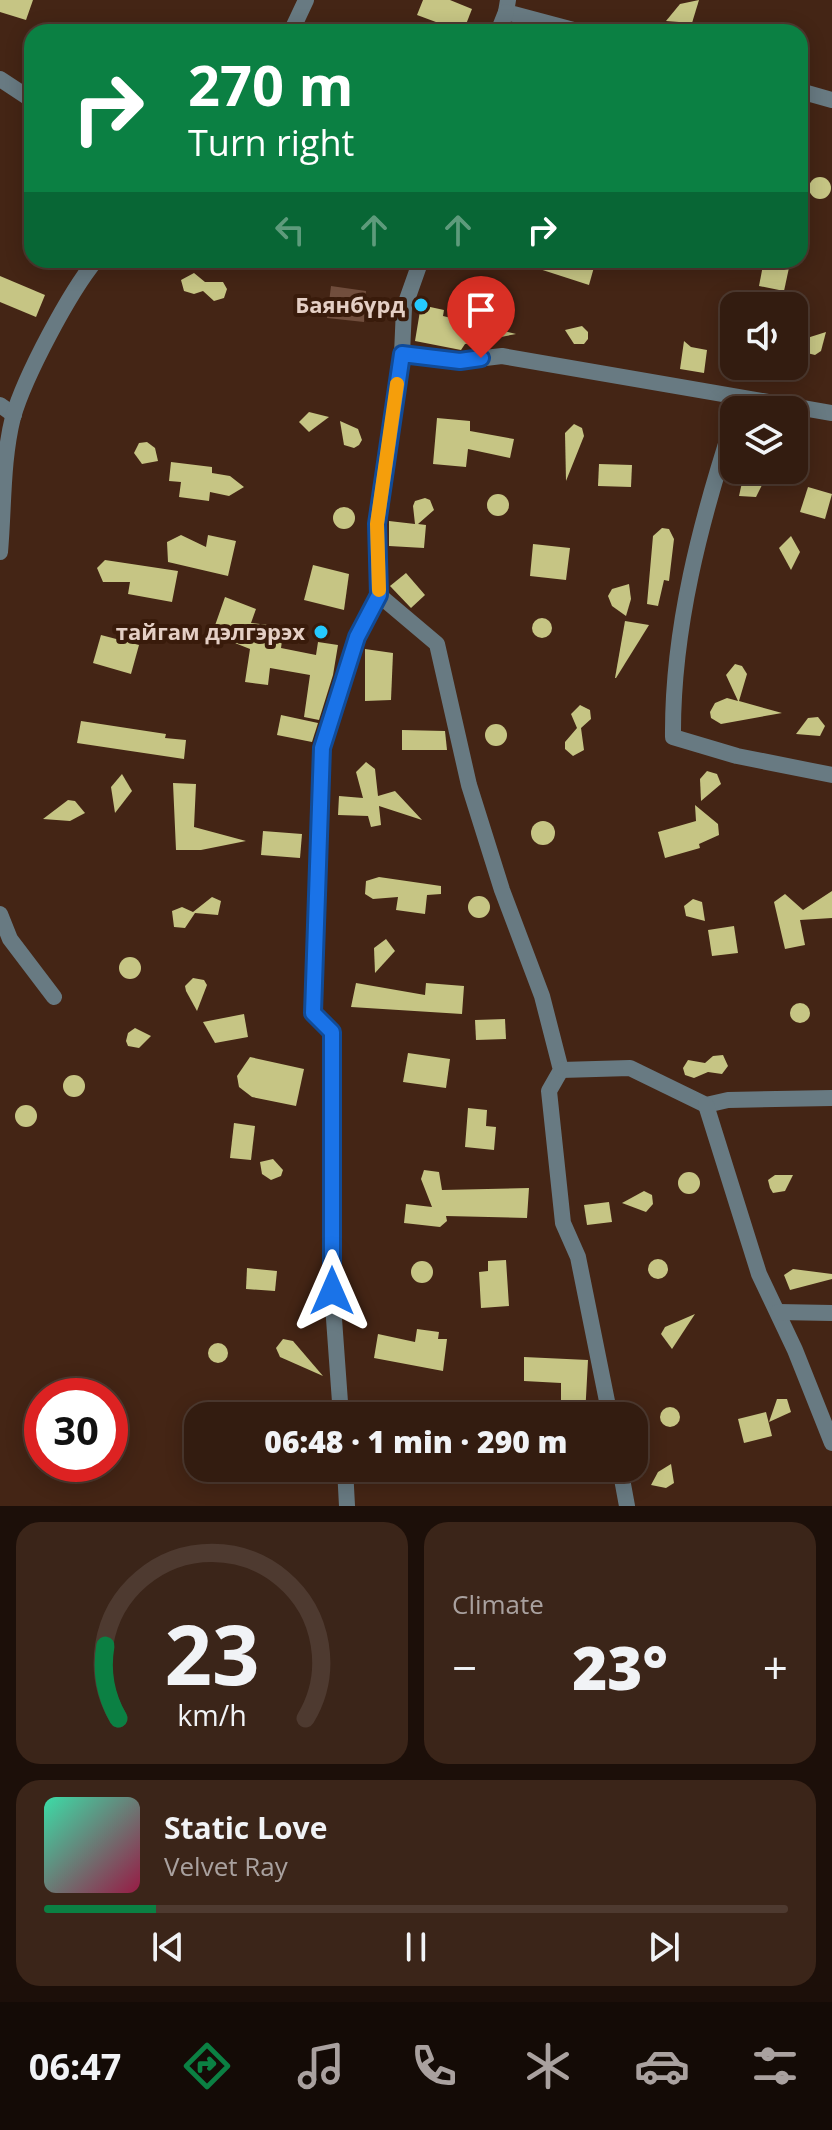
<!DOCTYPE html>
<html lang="en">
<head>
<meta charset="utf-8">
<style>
  body { margin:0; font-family:"Open Sans",sans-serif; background:#3b2519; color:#f1f3f6; height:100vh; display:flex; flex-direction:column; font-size:30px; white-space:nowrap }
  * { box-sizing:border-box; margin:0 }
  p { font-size:26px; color:#a9a19f }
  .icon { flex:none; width:44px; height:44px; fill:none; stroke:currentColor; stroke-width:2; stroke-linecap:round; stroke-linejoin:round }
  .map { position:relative; height:1506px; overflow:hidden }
  .panel { display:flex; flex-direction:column; gap:16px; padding:16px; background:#1c0f09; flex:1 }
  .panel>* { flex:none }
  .hud { position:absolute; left:24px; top:24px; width:784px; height:244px; border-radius:24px; box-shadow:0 4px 20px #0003,0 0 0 2px #4e3a30; background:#0b8043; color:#fff; overflow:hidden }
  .fabs { position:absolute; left:720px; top:292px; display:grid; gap:16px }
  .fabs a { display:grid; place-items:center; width:88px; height:88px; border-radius:16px; background:#331c10; box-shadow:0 4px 20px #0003,0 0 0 2px #4e3a30; font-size:40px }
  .speed { position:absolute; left:24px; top:1378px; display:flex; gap:16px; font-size:40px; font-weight:700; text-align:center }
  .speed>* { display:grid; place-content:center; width:104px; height:104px; border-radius:50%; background:#331c10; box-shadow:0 4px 20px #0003,0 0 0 2px #4e3a30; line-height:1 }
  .speed .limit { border:12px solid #d22; background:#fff; color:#111 }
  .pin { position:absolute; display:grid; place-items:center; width:68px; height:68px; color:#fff; margin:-82px -34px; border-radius:50% 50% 50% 0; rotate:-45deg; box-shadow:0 0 8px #0007 }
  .pin .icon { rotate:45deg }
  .me { position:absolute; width:88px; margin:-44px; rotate:0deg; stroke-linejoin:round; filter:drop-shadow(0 0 6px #0008) }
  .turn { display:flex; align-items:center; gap:28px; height:168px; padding:0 32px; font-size:36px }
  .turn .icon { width:104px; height:104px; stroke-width:2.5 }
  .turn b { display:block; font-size:56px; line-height:68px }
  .lanes { display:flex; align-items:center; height:76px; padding:0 32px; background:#0003; justify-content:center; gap:40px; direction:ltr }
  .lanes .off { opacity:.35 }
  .big { font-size:60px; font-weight:800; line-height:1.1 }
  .panel .widget { flex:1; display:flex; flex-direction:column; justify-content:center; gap:12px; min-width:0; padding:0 28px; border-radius:24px; background:#3b2519 }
  .panel .dial { align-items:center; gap:0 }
  .dial svg { height:208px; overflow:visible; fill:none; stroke:#4e3a30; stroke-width:7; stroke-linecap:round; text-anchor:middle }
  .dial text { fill:#f1f3f6; stroke:none }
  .song { display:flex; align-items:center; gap:24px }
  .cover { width:96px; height:96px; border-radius:12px; background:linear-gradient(135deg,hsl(160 70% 55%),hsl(340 70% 35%)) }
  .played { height:8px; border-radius:4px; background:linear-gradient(90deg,#0b8043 15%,#4e3a30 15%) }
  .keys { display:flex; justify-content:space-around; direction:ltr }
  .heat { display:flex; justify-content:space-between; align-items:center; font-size:44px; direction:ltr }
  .panel .tiles { flex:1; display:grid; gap:16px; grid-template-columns:1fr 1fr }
  .widget:last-child { grid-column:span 2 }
  .trip { position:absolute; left:184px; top:1402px; width:464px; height:80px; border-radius:24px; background:#331c10; box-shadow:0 4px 20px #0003,0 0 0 2px #4e3a30; font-weight:800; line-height:80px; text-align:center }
  .tabs { display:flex; height:128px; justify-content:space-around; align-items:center; background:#140b06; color:#a9a19f }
  .tabs .icon { width:56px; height:56px }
  .tabs .active { color:#0b8043 }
  .tabs b { font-size:36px; color:#f1f3f6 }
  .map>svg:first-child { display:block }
</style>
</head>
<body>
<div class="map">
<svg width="832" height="1506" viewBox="0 0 832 1506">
  <rect width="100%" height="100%" fill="#442515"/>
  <path fill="#714e3d" d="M331,286L366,291L364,322L327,318Z"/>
  <g fill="#c6c584">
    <path d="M0,0H33L26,20L0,12Z"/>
    <path d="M423,0H450L472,9L463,32L417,15Z"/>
    <path d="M699,0L692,23L666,21L680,4Z"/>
    <circle cx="820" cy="188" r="11"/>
    <path d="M524,260H596L589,285L524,264Z"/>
    <path d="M764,260L790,263L784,291L759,286Z"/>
    <path d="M194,273L205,282H223L227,289L224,298L214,301L203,291L194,294L184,291L181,280Z"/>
    <path d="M0,276L45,295L36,317L0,302Z"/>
    <path d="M421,305L444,310L443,316L516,334L465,344L461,350L415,341Z"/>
    <path d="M582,326L588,332V339L584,344H574L565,330Z"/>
    <path d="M826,332L821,351L815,355L807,353L802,345L807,338Z"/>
    <path d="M684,341L691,347L707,350L704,373L680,369Z"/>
    <path d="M309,412L329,417L309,432L299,422Z"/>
    <path d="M437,418L470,421V431L514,439L510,458L468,449L466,467L433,464Z"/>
    <path d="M340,421L358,429L362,440L359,445L354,448L344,445Z"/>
    <path d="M574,424L582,428L584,436L566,481L565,433Z"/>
    <path d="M147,442L155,448L158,461L142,464L134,453L139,443Z"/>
    <path d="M171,462L212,467V473L230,476L244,487L229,496L210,492L209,501L179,497L181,482L169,481Z"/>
    <path d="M599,464L632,465L631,487L598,486Z"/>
    <path d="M743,478L764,481L756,497L739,496Z"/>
    <path d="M808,487L832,494L825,519L800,512Z"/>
    <circle cx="498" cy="505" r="11"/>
    <path d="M425,498L430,500L434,510L418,524L426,525L424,548L389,546V521L415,524L413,506L415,501Z"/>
    <circle cx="344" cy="518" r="11"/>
    <path d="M662,528L669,529L674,539L669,581L664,580L658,606L647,604L653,536Z"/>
    <path d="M181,535L206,547L208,535L236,541L228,576L168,562L167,542Z"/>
    <path d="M791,536L800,552L791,570L779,548Z"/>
    <path d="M533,544L570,548L566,580L530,576Z"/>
    <path d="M105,560L178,571L172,602L128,594L130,582H103L97,568Z"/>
    <path d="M313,565L349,574L344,610L304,600Z"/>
    <path d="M406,573L425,595L411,608L390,586Z"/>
    <path d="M629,584L631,599L626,616L612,606L608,596L612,589Z"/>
    <path d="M225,597L256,609L251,623L284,627L281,648L316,655L318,642L338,645L333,675L319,720L304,717L310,675L270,668L268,685L245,682L250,649L212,634Z"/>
    <circle cx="542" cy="628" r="10"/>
    <path d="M625,621L649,625L616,678H615Z"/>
    <path d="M101,635L139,645L131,674L93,663Z"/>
    <path d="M365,649L393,653L391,700L365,701Z"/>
    <path d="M735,664L742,666L747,674L739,701L782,713L721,724L711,718L710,712L715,703L727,698L738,701L726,675Z"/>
    <path d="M580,705L590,710L591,719L581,728L584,750L573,756L565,749V742L577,728L571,714Z"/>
    <path d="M281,715L318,723L312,742L277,735Z"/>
    <path d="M818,717L825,726L820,736L796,734L808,718Z"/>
    <path d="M81,721L166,734L165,738L186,740L184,759L77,743Z"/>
    <circle cx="496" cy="735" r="11"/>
    <path d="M402,730L445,731L447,750H402Z"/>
    <path d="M366,762L375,769L378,796L395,791L422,820L379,806L381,825L371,827L368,816L338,815L339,796L363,798L356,772Z"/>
    <path d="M707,771L717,774L721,784L701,801L700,779Z"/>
    <path d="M122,774L132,791L115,813L111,787Z"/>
    <path d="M173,783L196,784L194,827L246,841L201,850H176Z"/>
    <path d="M68,800L75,801L85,813L70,821L43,819Z"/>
    <path d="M695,805L718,824L719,835L699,844L700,848L665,858L658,832L696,821Z"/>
    <circle cx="543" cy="833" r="12"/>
    <path d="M263,831L302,834L300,858L261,855Z"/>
    <path d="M379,877L441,886V894L427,895L425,914L396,910L398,897L373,899L365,894L366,881Z"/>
    <path d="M832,891V918L800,920L805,945L785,949L774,902L785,894L803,910Z"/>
    <circle cx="479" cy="907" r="11"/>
    <path d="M212,897L221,901L218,915L195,913L185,928L174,927L172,911L182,907L193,912Z"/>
    <path d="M693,899L702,902L705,921L686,916L684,906Z"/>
    <path d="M734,926L738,953L712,956L708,930Z"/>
    <path d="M386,939L395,951L375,973L374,948Z"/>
    <circle cx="130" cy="968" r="11"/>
    <path d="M193,978L204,980L207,985L197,1011L186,991L185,986Z"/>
    <path d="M356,983L425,995L426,983L464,986L462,1014L351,1007Z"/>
    <circle cx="800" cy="1013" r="10"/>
    <path d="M244,1014L248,1037L215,1043L203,1022Z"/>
    <path d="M505,1019L506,1039L476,1040L475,1020Z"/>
    <path d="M135,1028L151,1036L139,1048L128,1046L126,1041L128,1033Z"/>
    <path d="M408,1053L450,1059L446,1088L403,1082Z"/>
    <path d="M723,1055L728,1066L722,1074L708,1072L694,1078L685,1075L683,1068L688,1060L705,1063L713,1056Z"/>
    <path d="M250,1057L304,1069L296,1106L252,1097L239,1087L237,1076Z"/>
    <circle cx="74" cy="1086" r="11"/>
    <circle cx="26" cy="1116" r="11"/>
    <path d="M468,1108L487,1110L486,1126L496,1127L494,1150L465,1147Z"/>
    <path d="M234,1123L255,1126L251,1160L230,1158Z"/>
    <path d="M273,1159L283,1170L281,1176L271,1180L262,1174L260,1162Z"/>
    <path d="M424,1170L439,1172L442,1190L529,1188L527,1218L446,1216L447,1221L440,1227L404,1223L406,1204L432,1207L421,1179Z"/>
    <circle cx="689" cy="1183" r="11"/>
    <path d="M775,1175H793L785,1191L773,1193L770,1188L768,1180Z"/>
    <path d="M644,1191L652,1195L653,1204L646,1212L622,1203Z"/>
    <path d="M609,1202L612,1222L587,1225L584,1205Z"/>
    <circle cx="658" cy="1269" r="10"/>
    <path d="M506,1260L509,1306L481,1308L479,1272L488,1271V1261Z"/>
    <circle cx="422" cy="1272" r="11"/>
    <path d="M247,1268L277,1271L275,1291L246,1289Z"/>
    <path d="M793,1269L832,1274V1279L790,1290L784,1275Z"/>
    <path d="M695,1314L672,1349L661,1334L665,1327Z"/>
    <path d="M417,1329L439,1332L438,1339H447L443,1371L374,1358L378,1334L415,1342Z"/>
    <path d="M283,1339L293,1341L323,1376L280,1357L276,1348Z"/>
    <circle cx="218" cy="1353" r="10"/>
    <path d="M524,1357L588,1360L585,1416H561V1383L524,1381Z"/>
    <path d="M777,1399H787L791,1412L769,1422Z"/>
    <circle cx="670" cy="1417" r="10"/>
    <path d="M766,1412L772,1436L744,1443L738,1419Z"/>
    <path d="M671,1464L674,1483L666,1488L651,1485L658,1472Z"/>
  </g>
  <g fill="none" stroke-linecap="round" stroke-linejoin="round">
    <g stroke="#687a82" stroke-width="16">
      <path d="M508,0L506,12L581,32"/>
      <path d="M291,32L306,0"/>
      <path d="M498,32L506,12"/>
      <path d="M0,79L32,100"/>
      <path d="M800,91L832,100"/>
      <path d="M402,354L460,361L502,356L832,413"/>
      <path d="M0,405L14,415"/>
      <path d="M734,419C701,520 672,629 673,737L737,756L832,775"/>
      <path d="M0,552C4,507 2,461 13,417C25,376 69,293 96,260"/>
      <path d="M379,595L437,644L469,785L502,890L542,996L561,1070L549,1091L563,1223L578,1257L610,1416"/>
      <path d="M0,914L10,939L54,997"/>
      <path d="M561,1070L630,1068L706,1105L728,1100L832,1098"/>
      <path d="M706,1105L759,1274L795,1350L832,1443"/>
      <path d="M778,1312L832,1313"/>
      <path d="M341,1416L332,1291V1032L313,1013L322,748L357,637L379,595L377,524L402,354L404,308L421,260"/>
      <path d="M345,1468L347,1506"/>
      <path d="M620,1468L627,1506"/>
    </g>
  </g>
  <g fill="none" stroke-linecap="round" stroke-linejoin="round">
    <g stroke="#114b97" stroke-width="20">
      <path id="route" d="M332,1291V1032L313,1013L322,748L357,637L379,595L377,524L402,354L460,361L481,358"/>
    </g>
    <use href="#route" stroke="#1a73e8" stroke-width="14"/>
    <path stroke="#f59e0b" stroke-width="14" d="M379,590L377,524L397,384"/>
  </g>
  <g fill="#25c9fe" stroke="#391b0b" stroke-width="3">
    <circle cx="421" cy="305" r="8"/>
    <circle cx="321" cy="632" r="8"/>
  </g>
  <g text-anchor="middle" stroke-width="8" stroke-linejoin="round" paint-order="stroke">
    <g font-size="22" font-weight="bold" fill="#e4cfc5" stroke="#391b0b" text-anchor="end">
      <text x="405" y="313">Баянбүрд</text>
      <text x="305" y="640">тайгам дэлгэрэх</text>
    </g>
  </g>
</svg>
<div class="fabs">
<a><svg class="icon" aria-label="sound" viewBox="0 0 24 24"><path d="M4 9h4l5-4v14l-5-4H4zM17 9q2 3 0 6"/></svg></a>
<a><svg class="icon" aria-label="layers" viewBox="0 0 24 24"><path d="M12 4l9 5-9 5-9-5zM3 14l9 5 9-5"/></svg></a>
</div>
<div class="speed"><div class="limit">30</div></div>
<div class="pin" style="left:481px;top:358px;background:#d93025"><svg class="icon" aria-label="arrive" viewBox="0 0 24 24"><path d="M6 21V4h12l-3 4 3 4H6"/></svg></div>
<svg class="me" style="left:332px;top:1291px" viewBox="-20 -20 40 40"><path d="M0-17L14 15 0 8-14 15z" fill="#1a73e8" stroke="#fff" stroke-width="4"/></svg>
<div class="trip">06:48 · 1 min · 290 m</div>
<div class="hud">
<div class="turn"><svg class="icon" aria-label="right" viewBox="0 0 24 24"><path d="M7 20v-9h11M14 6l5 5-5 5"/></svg><div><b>270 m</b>Turn right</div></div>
<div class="lanes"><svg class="icon off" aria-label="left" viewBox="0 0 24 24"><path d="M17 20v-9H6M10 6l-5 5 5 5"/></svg><svg class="icon off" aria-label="ahead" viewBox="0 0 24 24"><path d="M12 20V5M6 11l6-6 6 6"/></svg><svg class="icon off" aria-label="ahead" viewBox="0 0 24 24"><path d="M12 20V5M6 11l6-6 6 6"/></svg><svg class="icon" aria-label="right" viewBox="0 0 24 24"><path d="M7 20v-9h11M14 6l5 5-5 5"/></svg></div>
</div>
</div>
<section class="panel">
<div class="tiles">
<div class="widget dial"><svg viewBox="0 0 100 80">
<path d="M14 69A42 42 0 1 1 86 69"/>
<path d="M14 69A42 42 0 0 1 9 41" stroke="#0b8043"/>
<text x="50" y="56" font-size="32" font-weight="700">23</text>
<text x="50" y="72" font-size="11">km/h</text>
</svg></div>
<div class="widget"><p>Climate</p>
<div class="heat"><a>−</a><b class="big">23°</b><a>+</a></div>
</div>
<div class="widget">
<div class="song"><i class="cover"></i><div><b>Static Love</b><p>Velvet Ray</p></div></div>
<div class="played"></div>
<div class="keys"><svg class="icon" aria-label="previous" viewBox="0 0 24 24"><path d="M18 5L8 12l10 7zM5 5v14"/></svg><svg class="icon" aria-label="pause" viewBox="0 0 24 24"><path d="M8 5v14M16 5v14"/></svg><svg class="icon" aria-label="next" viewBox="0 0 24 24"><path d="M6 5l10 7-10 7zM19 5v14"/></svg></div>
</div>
</div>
</section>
<nav class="tabs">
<b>06:47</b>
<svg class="icon active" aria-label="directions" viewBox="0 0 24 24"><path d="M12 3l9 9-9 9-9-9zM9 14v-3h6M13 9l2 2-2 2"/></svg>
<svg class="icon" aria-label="music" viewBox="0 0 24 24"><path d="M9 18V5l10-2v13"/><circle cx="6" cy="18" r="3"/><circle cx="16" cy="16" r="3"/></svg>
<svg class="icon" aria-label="phone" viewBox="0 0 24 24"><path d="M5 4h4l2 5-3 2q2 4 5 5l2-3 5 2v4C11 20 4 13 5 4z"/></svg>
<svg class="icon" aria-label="climate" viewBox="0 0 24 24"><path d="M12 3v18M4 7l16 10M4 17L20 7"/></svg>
<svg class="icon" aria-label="car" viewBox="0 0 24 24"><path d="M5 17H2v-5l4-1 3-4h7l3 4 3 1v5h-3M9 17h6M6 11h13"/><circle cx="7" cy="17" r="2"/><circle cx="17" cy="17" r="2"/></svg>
<svg class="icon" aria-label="filters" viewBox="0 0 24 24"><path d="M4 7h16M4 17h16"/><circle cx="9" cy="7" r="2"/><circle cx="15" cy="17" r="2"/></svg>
</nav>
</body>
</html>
